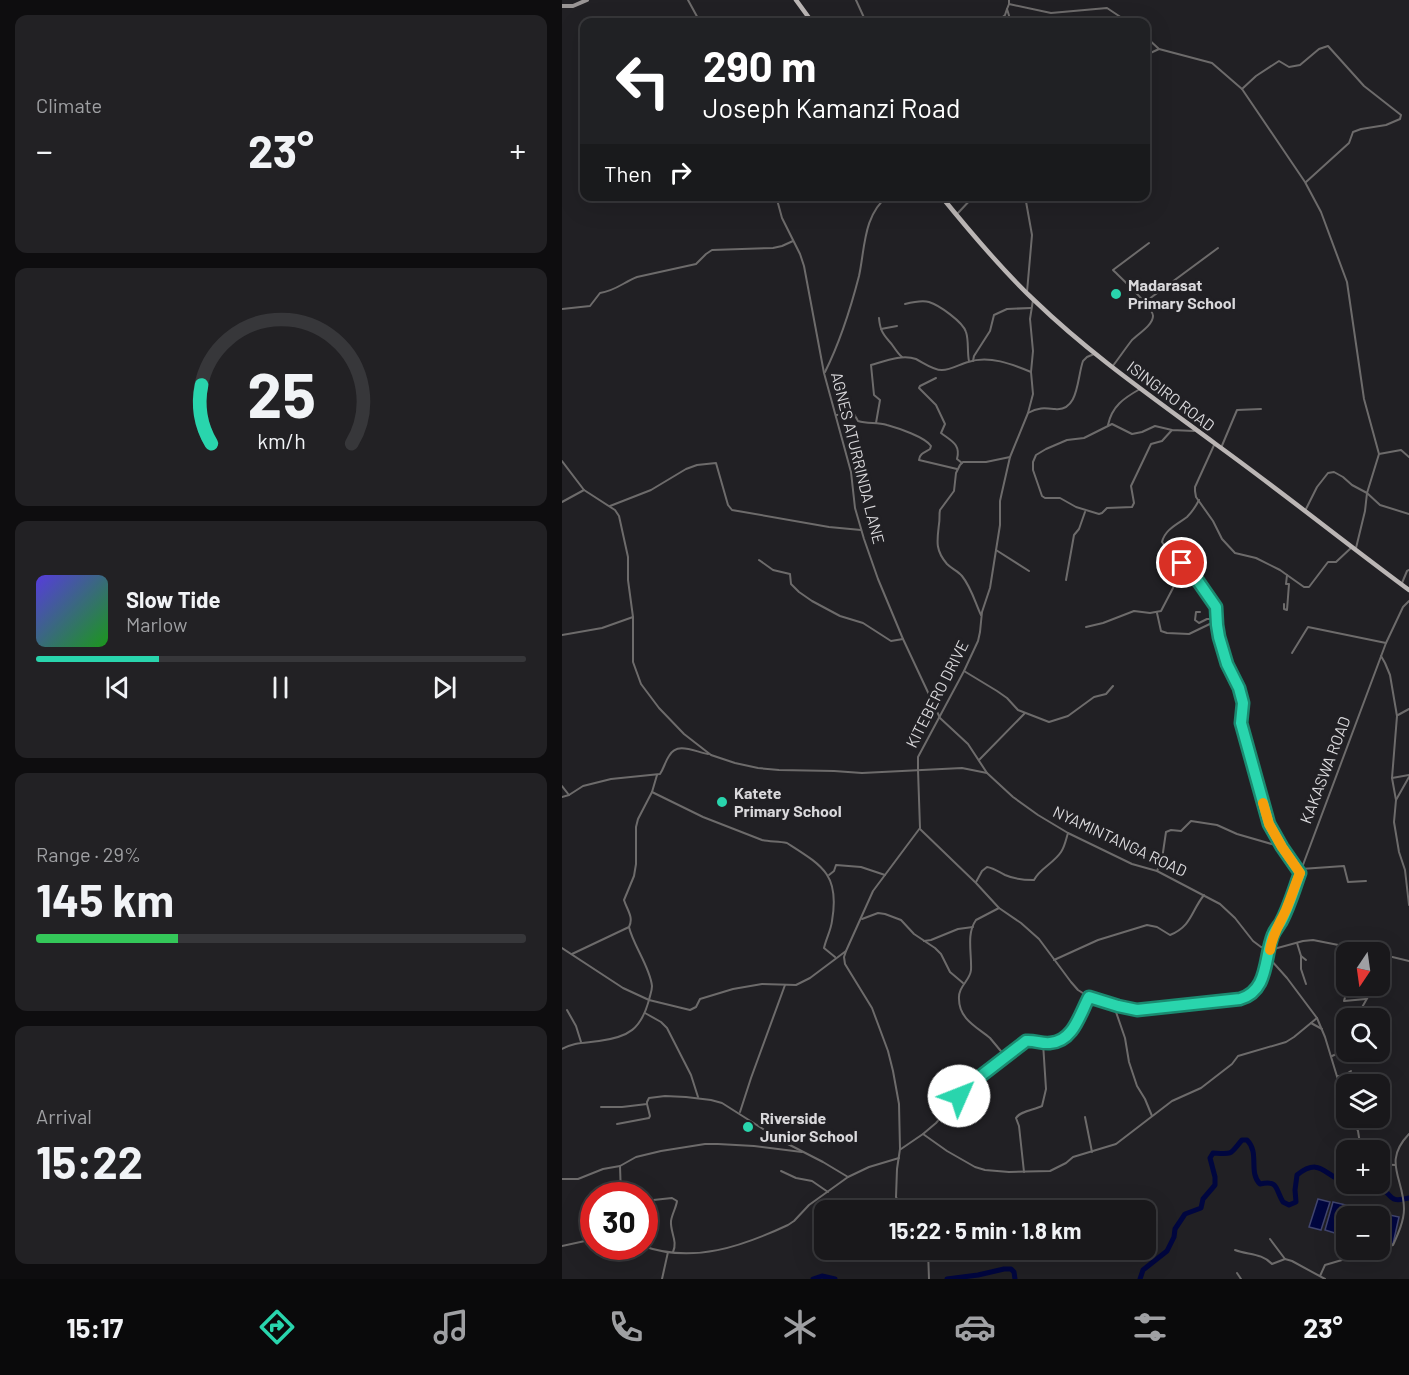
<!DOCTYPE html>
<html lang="en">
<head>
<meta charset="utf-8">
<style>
  body { margin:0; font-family:Barlow,sans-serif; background:#222124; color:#f1f3f6; height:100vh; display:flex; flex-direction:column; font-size:22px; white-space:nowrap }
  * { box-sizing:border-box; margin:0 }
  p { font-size:20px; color:#9fa0a3 }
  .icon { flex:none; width:33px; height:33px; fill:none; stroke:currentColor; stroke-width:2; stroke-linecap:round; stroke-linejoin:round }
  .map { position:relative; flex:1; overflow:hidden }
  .details { display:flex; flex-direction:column; gap:15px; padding:15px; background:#0e0d0f; width:562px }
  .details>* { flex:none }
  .top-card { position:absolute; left:18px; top:18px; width:570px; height:183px; border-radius:12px; box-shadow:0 6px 24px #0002,0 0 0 2px #37373a; background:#202124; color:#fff; overflow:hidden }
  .needle { width:39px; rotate:193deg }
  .buttons { position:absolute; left:774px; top:942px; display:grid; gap:12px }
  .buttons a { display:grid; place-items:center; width:54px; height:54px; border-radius:12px; background:#19181b; box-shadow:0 6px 24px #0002,0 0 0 2px #37373a; font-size:30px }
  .speed { position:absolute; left:18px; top:1182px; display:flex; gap:12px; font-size:30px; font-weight:700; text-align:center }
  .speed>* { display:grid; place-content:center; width:78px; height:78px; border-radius:50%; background:#19181b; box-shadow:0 6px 24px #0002,0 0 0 2px #37373a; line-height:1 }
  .speed .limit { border:9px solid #d22; background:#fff; color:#111 }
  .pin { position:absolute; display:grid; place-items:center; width:51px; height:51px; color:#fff; margin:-26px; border:3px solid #fff; border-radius:50%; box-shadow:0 2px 6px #0007 }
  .me { position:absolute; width:66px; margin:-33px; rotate:46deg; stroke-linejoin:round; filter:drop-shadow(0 0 4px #0008) }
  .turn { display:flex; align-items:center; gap:21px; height:126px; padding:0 24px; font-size:27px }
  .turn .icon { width:78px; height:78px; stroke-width:2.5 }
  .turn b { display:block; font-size:42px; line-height:51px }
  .then { display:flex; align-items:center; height:57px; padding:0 24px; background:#0003; gap:12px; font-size:22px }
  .big { font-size:45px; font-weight:700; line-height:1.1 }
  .details .widget { flex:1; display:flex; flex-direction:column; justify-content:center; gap:9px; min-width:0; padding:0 21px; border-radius:12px; background:#222124 }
  .details .dial { align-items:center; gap:0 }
  .dial svg { height:156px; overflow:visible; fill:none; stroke:#37373a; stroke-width:7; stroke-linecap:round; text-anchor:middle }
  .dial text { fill:#f1f3f6; stroke:none }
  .song { display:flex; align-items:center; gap:18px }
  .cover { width:72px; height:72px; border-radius:9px; background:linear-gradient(135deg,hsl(250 70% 55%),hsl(120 70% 35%)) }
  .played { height:6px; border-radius:3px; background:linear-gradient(90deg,#29d5ad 25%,#37373a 25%) }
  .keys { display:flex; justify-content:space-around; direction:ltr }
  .heat { display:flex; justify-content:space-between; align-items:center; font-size:33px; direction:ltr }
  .charge { height:9px; border-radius:4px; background:linear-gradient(90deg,#34c759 29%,#37373a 0) }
  .trip { position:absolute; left:252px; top:1200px; width:342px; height:60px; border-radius:12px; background:#19181b; box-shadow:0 6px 24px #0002,0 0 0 2px #37373a; font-weight:700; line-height:60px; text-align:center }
  .menu { display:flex; height:96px; justify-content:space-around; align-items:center; background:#0a0a0b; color:#9fa0a3 }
  .menu .icon { width:42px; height:42px }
  .menu .active { color:#29d5ad }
  .menu b { font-size:27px; color:#f1f3f6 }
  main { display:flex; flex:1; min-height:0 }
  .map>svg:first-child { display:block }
</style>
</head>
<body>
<main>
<section class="details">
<div class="widget"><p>Climate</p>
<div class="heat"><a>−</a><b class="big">23°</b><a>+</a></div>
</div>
<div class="widget dial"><svg viewBox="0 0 100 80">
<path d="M14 69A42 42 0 1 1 86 69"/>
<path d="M14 69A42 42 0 0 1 9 39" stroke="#29d5ad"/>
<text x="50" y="56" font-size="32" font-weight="700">25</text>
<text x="50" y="72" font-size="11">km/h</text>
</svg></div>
<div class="widget">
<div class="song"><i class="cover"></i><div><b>Slow Tide</b><p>Marlow</p></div></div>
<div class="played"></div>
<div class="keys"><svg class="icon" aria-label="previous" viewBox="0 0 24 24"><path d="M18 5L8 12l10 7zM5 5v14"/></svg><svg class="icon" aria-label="pause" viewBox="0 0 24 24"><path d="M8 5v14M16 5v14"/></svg><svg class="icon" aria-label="next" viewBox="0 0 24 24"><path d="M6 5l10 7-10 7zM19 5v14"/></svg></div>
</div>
<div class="widget"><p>Range · 29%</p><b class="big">145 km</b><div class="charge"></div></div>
<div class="widget"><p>Arrival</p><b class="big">15:22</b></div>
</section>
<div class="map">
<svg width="847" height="1279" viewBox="0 0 847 1279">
  <rect width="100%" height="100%" fill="#212024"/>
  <g fill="#00063f" stroke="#41456e" stroke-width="1.5">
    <path d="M756,1199L768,1202L759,1230L747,1227Z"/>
    <path d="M771,1202L784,1205L776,1234L763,1230Z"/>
    <path d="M787,1206L837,1217L831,1244L818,1241V1216H785Z"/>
  </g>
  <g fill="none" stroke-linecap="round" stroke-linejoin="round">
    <g stroke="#00063f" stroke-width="5">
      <path d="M808,1184C810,1184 816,1185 818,1187C832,1196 826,1203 847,1198"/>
      <path d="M251,1279L260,1276L273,1279"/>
      <path d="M385,1279L416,1275L442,1269H449L452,1272L453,1279"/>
      <path d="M578,1279L581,1270L586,1266L605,1251L612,1237L613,1229L623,1214L639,1208L641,1199L653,1185V1177L648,1158L651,1153C672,1154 667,1155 680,1140H685C698,1153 686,1172 698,1184C717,1180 713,1189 721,1202L727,1205L734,1202L733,1190L735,1175C760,1155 763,1179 784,1181"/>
    </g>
    <g stroke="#6d6b6b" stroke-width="2">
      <path d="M126,0L138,22"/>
      <path d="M294,0L304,22"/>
      <path d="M447,0V4L445,9L449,22"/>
      <path d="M447,4L489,13L545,8L566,22"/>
      <path d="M435,22L443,15L445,9"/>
      <path d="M584,37L597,49L650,63L680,89L743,182L759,212L785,282L802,399L817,454L805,493L803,511L794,548"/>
      <path d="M584,55L597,49"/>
      <path d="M680,89L694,76L717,61L727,67L738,65L757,49L766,46L802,86L839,115L838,119L824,125L799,129L791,132L787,143L744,182"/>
      <path d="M214,196L220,218L238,254L242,266L262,373L289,472L293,508L302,539L316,579L341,639L378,718L406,744L425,773"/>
      <path d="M463,196L470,235L465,292"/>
      <path d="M395,214L412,196"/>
      <path d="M583,302L656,248"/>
      <path d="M343,304C351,302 360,300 367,302C377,305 401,322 404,332C407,341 405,352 407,361"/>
      <path d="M0,309L28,306L38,293C53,291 62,282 75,277L134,264L144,254L150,250L211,248L220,246L231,241"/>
      <path d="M317,318C318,329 320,333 327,341C332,346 334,352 340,357"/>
      <path d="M319,329L335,326"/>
      <path d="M411,361L412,356L428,331L432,315L445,309L469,308"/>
      <path d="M550,367C557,358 563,349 570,340C576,334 591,325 591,316C592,308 558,277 551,270L587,243"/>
      <path d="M263,372C277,344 289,307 297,276C303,249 301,215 326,196"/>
      <path d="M374,378L358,386L357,388L374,405L383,424L379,433C389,441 399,444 395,459L400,463"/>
      <path d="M466,413L471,394L469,372L471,351L468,319L471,300"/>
      <path d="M274,415L292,414L296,421C306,424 315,422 325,425C336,428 363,437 369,446L368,449C363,452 357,454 357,460L395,469"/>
      <path d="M314,423L318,400L312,395L309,365C323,361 340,354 354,359C362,363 371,370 380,370C389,370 398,364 406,362C427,355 450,364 469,372"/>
      <path d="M546,425C550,406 562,398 578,389"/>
      <path d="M610,430L593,426L580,432L570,434L550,424L522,438L505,440L484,449L474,455L471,462V470L480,496L483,498H498L514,507L537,514L540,513L545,508L570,507L572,503L569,486L589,444L600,441L610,430L632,431"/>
      <path d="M653,443L633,487V491L634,497L651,521L660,539L673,553L694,558L718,570L725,575L724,584H727L725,610L722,609V604"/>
      <path d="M659,448L675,410L699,409"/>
      <path d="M817,454L839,450L847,457"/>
      <path d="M0,461L22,490L53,510L57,516L66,557V580L71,617V662L79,684L97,708L122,734L149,755L173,763L196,768L217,770L272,771L300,773L400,768L425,773L451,797L476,815L506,833L570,864L595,871L658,904L673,918L691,941L699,947L708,950L741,941L751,940L812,952"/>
      <path d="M637,500C634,506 630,512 625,517C616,524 603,529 600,542L608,553L627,568L654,607L655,625L657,637L665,664L677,688L681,703L679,723L707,824L720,847L737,873"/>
      <path d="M0,502L22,490"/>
      <path d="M48,506L89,490L124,469L135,465L154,463L166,505L170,510L267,527L299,530"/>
      <path d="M743,511L755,487L766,473L772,472L781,477L790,485L805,493L818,505L847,514"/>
      <path d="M434,550L467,571"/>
      <path d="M197,560L211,570L228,574L229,584L237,592L250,601L278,616L301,623L329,641L341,639"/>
      <path d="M725,575L742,587H747L766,562H774L790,547"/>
      <path d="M504,580L512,535L517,529L523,512"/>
      <path d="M840,583L845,571L847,570"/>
      <path d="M638,612H634L633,620L637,623L645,619H654"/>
      <path d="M595,613L599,631L605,633L627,634L654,621"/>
      <path d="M419,615C413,602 409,587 400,576C396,571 390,569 385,564C373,550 375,541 377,524C378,519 377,514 378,510L392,491L394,473L398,465L401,462H424L448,457"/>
      <path d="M524,627L541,623L572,611L588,613L599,611L623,565"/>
      <path d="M0,635L40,628L71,617"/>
      <path d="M730,653L746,627L824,643"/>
      <path d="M819,656L823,663L828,675L835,716L830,778L834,800L832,822L837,852L843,870L847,905"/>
      <path d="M402,671L435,691L445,698L456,710L487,722L506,716L532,697L544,694L551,686"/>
      <path d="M836,715L847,709"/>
      <path d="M417,760L463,713"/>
      <path d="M830,778L847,775"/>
      <path d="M0,786L7,795"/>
      <path d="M90,792L141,817L200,840C208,842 216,841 225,843C261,866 278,875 270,921C269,930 264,939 262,948L273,957"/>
      <path d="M0,797L7,795L21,786L49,779L98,774C102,768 103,762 107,756C115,741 133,752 146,754"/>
      <path d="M834,800L847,777"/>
      <path d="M358,829L414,883L437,908L459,923L477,939L509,982L516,990L527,997L556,1006L575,1009L685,997C709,978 702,959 711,935C715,925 722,915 726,905L824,643L841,607L847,601"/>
      <path d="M739,869L782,866L786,882L804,881"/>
      <path d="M595,871L600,859L604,832L609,830L619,831L629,821L655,825L675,834L720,847"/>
      <path d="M267,875L272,871L274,865L299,867L323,875"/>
      <path d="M414,882L420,871L425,867C432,868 437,872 443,875C452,879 463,880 472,880C477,869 492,863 499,852C503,846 504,839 506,833"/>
      <path d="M437,908L414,920C404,934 410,954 409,970C408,981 396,986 397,999C397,1019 415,1027 428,1038C433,1044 438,1050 443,1056"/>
      <path d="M300,919L316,913L323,914L339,920L352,934L373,948L379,954L388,972L401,983"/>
      <path d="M362,941L369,940L396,929L411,927"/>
      <path d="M735,943L739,956L744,960"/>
      <path d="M0,948L61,988L87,1000C88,995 90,991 90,986C88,967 71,945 67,927C72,917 65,910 62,900L72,876L74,864V827L76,819L90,792L95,775"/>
      <path d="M10,954L67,927"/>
      <path d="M818,954L847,961"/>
      <path d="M739,956V969L744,984"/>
      <path d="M707,958L725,978L755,1018L763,1037L777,1083L784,1105"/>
      <path d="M492,960L536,940L585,925L595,927L608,935C630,926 629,911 642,895"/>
      <path d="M818,970V954"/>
      <path d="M786,986L782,1001L804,999"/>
      <path d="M560,1009L554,1012L563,1038L567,1062L575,1086L583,1099L590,1116"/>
      <path d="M5,1010L14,1026L19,1042"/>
      <path d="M83,1013L99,1022L105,1028L129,1075L136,1097"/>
      <path d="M794,1018L807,995L809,986"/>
      <path d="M749,1023L760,1029"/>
      <path d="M0,1049C12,1042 23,1043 37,1041C67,1037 79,1029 87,1000L128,1010L134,1007L138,999L171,989L200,984L234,985L248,978L284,951"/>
      <path d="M785,1052L790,1054L802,1057"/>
      <path d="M770,1056L779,1052L784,1036"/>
      <path d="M775,1076H781L789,1071"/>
      <path d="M39,1107H60L85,1104V1102L87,1098L103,1096L124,1097L149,1100L160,1103L220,1141L261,1162L286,1177"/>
      <path d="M178,1112L189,1078L223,985"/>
      <path d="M523,1117L530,1152"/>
      <path d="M790,1118L796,1131L799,1150"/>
      <path d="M55,1124L87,1118L88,1116L85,1104"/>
      <path d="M361,1134L385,1151L413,1167L423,1170L447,1172L488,1171L504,1163L511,1157L554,1144L610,1101L639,1088L670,1064L676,1056L724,1042L732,1037L755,1018"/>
      <path d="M339,1149L361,1134L374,1123L407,1085L464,1041C472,1040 480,1044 488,1043C511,1042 518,1014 527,997"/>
      <path d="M818,1164L833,1165"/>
      <path d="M58,1166L59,1196"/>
      <path d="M219,1171L234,1178L250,1181L266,1192"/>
      <path d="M462,1172L457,1126L454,1118C458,1111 472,1110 480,1106L484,1089L481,1043"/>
      <path d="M0,1179H16L41,1169L58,1166L74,1157L99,1151L143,1144H156L192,1146L240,1152"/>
      <path d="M82,1201L110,1198L115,1201C114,1208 110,1214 109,1221C108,1232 116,1241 111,1252"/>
      <path d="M340,1210L334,1197L335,1169L338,1149L337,1104L331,1071L326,1051L310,1008L283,964L282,957L284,951L311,891L358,828L356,770V757L402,671L416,641L418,632L420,612L428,588L438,525V501L440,492L448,457L466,413C476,407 483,408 493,409C517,412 515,377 521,361L525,357L532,354"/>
      <path d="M708,1239L723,1259"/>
      <path d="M0,1246L32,1239"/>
      <path d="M81,1246C131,1264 181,1246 226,1225L232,1221L247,1205L286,1177L307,1167L337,1158"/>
      <path d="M818,1249L831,1245C836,1234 842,1221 842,1209C842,1178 820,1162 847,1134"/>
      <path d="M366,1250L367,1279"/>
      <path d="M673,1250C686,1255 700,1253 710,1264L723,1259L730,1261L763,1279"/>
      <path d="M675,1273L679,1279"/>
      <path d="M758,1276L763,1265L814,1250"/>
      <path d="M100,1279L106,1252"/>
    </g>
    <path stroke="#999595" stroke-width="4" d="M0,6H11L25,0"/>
    <g stroke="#bbb6b5" stroke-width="4.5">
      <path d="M234,0L250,22"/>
      <path d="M379,196C409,233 439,269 473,301C529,355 593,399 655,445C720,492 782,542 847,590"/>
    </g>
  </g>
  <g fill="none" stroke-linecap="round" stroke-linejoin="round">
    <g stroke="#1b8a70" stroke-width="15">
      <path id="route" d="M397,1096L407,1085L464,1041C472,1040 480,1044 488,1043C511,1042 518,1014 527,997L556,1006L575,1010L678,999C707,991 702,957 711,935C713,930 716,927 719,922C727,907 732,890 738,873L720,847L707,824L679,723L681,703L677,688L665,664L657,637L655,625L654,607L629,571L620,563"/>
    </g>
    <use href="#route" stroke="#29d5ad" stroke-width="10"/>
    <path stroke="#f59e0b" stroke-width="10" d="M701,803L707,824L720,847L738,873C733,885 729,898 724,910C718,923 710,935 708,950"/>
  </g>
  <g fill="#29d5ad" stroke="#212024" stroke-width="2">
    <circle cx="554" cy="294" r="6"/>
    <circle cx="160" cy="802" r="6"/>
    <circle cx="186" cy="1127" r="6"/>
  </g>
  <g text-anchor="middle" stroke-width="6" stroke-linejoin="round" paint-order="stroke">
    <g font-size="16" font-weight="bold" fill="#d9d8db" stroke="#212024" text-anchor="start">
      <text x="566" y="291">Madarasat<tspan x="566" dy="18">Primary School</tspan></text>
      <text x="172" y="799">Katete<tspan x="172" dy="18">Primary School</tspan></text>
      <text x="198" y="1124">Riverside<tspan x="198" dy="18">Junior School</tspan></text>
    </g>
    <g font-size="16" fill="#d9d8db" stroke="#212024">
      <text transform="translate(609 396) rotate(37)" y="6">ISINGIRO ROAD</text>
      <text transform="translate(296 458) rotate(76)" y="6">AGNES ATURRINDA LANE</text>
      <text transform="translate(375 694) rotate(-63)" y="6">KITEBERO DRIVE</text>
      <text transform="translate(763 770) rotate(-69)" y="6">KAKASWA ROAD</text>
      <text transform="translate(558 841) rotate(25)" y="6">NYAMINTANGA ROAD</text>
    </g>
  </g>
</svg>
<div class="buttons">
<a><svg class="needle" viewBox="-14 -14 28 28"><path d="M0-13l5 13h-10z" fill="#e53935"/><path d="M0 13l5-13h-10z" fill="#9fa0a3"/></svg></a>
<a><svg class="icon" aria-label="search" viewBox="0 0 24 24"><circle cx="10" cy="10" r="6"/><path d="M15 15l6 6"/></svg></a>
<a><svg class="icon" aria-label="layers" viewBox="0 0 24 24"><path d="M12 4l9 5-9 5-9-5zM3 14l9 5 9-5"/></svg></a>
<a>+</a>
<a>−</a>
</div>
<div class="speed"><div class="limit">30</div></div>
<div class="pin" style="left:620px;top:563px;background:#d93025"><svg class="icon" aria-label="arrive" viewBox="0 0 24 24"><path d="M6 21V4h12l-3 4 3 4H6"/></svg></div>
<svg class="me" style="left:397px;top:1096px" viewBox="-20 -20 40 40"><circle r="19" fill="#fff"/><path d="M0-13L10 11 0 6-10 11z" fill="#29d5ad"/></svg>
<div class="trip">15:22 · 5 min · 1.8 km</div>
<div class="top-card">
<div class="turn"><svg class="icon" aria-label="left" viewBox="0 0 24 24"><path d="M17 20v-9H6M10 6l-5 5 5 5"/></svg><div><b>290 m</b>Joseph Kamanzi Road</div></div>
<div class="then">Then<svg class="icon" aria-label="right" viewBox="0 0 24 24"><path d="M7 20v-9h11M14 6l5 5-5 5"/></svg></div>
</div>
</div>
</main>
<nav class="menu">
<b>15:17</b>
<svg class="icon active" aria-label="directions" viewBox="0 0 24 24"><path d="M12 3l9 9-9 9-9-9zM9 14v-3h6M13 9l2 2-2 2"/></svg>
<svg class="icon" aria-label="music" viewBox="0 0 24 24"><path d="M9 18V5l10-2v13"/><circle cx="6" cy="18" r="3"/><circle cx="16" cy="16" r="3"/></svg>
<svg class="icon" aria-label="phone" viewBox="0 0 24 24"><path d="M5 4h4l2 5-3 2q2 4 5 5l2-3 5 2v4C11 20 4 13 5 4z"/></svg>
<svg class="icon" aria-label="climate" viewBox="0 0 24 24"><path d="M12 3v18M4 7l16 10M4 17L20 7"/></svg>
<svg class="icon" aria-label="car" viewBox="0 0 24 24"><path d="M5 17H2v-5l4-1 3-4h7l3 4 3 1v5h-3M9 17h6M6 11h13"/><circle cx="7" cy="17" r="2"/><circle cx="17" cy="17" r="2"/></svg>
<svg class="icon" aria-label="filters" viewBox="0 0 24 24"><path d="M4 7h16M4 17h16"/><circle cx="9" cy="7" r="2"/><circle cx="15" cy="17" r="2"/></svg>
<b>23°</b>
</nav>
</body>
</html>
